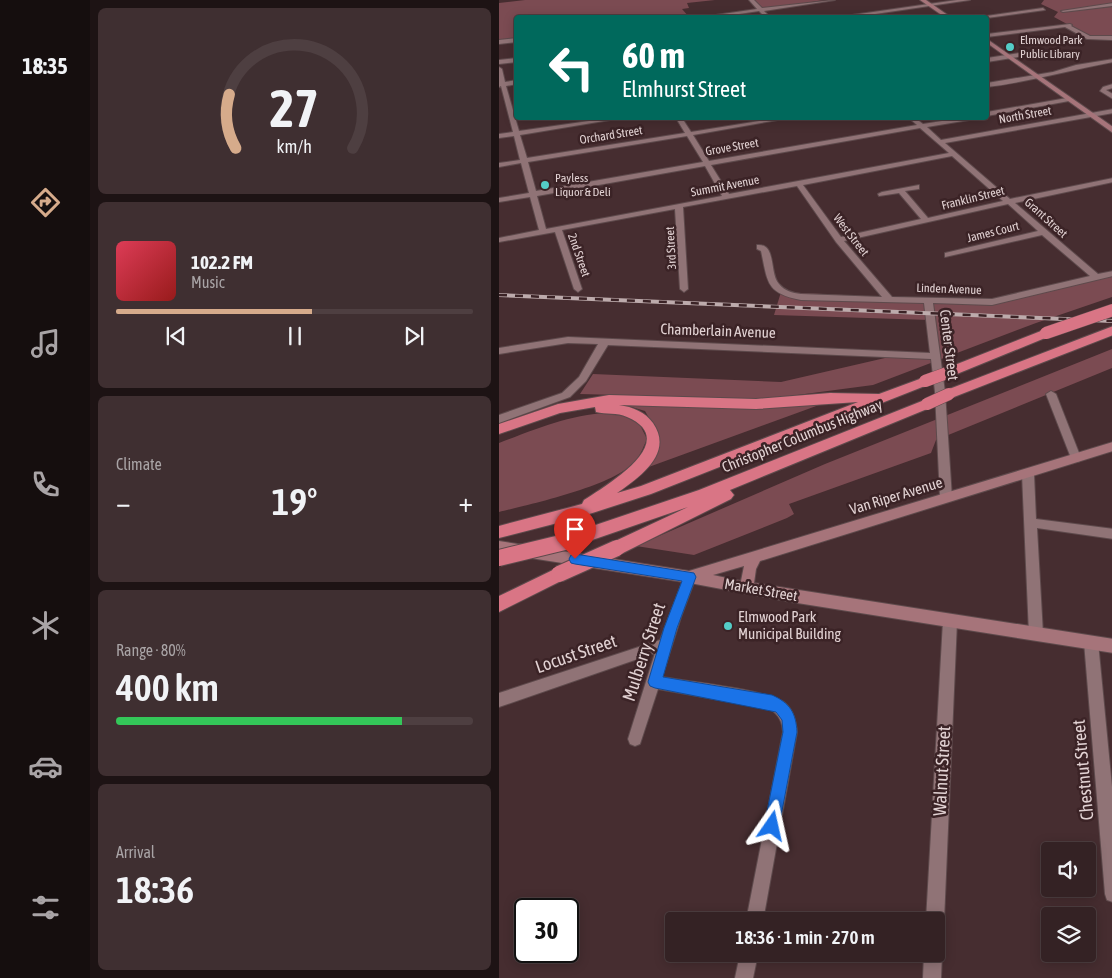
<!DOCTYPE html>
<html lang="en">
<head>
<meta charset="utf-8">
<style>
  body { margin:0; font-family:"Asap Condensed",sans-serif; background:#3f2f31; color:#f1f3f6; height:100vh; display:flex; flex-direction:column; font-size:19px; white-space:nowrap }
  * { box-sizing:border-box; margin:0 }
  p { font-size:16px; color:#a9a4a6 }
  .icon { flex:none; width:28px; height:28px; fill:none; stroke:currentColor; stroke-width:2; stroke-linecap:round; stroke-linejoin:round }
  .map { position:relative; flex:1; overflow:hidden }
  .sheet { display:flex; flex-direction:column; gap:8px; padding:8px; background:#1d1314; width:409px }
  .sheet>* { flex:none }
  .hud { position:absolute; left:15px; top:15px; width:475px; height:105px; border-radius:5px; box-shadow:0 2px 12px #0003,0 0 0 1px #4e3f41; background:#00695c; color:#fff; overflow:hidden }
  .buttons { position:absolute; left:542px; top:842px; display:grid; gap:10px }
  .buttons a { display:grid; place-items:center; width:55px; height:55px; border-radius:5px; background:#342224; box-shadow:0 2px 12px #0003,0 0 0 1px #4e3f41; font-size:25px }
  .speed { position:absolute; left:15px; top:898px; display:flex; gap:10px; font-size:25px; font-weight:700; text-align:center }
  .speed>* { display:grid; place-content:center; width:65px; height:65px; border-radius:50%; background:#342224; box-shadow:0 2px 12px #0003,0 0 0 1px #4e3f41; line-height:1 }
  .speed .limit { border:2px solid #111; border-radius:8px; background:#fff; color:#111 }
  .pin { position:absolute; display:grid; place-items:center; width:42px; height:42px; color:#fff; margin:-51px -21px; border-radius:50% 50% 50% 0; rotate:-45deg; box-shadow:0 0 5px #0007 }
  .pin .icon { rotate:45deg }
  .me { position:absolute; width:55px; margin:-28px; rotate:11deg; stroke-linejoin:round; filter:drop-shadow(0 0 4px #0008) }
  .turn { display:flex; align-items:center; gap:18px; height:105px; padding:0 25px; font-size:22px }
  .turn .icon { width:65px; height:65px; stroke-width:2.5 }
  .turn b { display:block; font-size:35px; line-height:42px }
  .big { font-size:38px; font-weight:600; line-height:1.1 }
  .sheet .tile { flex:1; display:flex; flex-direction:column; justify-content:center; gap:8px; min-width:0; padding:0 18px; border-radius:8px; background:#3f2f31 }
  .sheet .dial { align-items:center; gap:0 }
  .dial svg { height:130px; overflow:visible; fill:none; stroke:#4e3f41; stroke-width:7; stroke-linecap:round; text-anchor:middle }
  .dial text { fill:#f1f3f6; stroke:none }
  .song { display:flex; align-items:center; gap:15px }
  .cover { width:60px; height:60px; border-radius:8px; background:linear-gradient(135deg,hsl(350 70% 55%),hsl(0 70% 35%)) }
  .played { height:5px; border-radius:2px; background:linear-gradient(90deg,#d6ab8b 55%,#4e3f41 55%) }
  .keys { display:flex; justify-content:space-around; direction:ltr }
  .heat { display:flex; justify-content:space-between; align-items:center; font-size:28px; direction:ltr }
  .charge { height:8px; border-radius:4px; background:linear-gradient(90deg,#34c759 80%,#4e3f41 0) }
  .trip { position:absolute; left:166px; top:912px; width:280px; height:50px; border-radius:5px; background:#342224; box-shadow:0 2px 12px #0003,0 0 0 1px #4e3f41; font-weight:600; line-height:50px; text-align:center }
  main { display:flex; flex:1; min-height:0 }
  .tabs { display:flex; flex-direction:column; width:90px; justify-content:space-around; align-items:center; background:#150e0e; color:#a9a4a6 }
  .tabs .icon { width:35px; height:35px }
  .tabs .active { color:#d6ab8b }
  .tabs b { font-size:22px; color:#f1f3f6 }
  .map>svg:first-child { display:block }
</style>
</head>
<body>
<main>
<nav class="tabs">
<b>18:35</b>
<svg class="icon active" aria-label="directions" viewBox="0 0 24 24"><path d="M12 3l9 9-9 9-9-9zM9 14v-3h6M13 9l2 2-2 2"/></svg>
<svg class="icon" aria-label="music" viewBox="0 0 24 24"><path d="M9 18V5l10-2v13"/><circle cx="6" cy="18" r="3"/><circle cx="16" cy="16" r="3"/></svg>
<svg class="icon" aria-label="phone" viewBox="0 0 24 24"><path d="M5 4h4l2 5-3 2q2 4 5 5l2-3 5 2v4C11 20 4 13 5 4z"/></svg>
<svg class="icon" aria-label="climate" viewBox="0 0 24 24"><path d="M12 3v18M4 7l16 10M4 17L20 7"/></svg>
<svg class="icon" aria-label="car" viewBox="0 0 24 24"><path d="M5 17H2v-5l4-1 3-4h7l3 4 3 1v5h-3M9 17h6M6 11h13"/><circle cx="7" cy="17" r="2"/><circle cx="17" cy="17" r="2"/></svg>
<svg class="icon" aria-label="filters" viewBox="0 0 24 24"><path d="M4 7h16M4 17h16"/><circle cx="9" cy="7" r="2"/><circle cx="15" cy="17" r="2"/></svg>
</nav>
<section class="sheet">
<div class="tile dial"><svg viewBox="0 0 100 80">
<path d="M14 69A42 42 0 1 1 86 69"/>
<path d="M14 69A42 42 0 0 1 10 36" stroke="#d6ab8b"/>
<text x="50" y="56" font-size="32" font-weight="700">27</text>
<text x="50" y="72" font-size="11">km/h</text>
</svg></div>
<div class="tile">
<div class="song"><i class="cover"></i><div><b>102.2 FM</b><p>Music</p></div></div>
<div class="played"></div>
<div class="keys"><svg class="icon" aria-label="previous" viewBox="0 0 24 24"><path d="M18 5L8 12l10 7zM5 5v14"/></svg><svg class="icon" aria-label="pause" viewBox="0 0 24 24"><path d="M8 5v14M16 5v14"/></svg><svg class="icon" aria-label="next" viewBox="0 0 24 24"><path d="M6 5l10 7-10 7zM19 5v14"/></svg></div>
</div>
<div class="tile"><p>Climate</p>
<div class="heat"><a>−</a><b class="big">19°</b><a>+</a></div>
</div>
<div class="tile"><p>Range · 80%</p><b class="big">400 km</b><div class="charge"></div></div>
<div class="tile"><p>Arrival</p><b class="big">18:36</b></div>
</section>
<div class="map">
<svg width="614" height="978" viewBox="0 0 614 978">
  <rect width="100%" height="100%" fill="#462d30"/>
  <g fill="#7b4b52">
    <path d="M26,0H216L188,3L190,8L183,9L190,17H186L18,18L17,38L0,41V3Z"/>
    <path d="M251,0H325L261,10Z"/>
    <path d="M545,0H613V35L594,38L555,17L559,12L542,4Z"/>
    <path d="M613,274V297L537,323L374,385L268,399L81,394L94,374L282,382L399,355H436L431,320L275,315L282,292L493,302Z"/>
    <path d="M613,349V368L437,440L432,453L290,504L295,514L288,518L195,555L137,546L326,464Z"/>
    <path d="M116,402L263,407L320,405L147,468C168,445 159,434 146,411Z"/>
    <path d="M118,412L139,421L148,439C145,445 142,454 138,459C120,485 32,504 0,512V443C42,427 72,414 118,412Z"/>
  </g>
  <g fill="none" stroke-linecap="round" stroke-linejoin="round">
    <g stroke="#5e4a4c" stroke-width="2">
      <g id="street">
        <path d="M250,0H255L263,8L336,0L265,11L272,18H267L260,11L213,18H196L258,9Z"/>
        <path d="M458,0H471L349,18H332Z"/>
        <path d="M614,3V6L564,12L562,11Z"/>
        <path d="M544,8L546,10L488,18H473Z"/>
        <path d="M571,24L573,25L572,26L591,36H614V40L588,39L566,27L488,37V34Z"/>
        <path d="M18,38V42L0,44V40Z"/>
        <path d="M541,50L543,53L488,62V58Z"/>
        <path d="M18,58V62L0,64V60Z"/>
        <path d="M614,59V62C571,70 530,82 488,87V83L554,72L577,65Z"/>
        <path d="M0,67L3,69L6,82L18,80V84L7,86L20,131L111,118H123L21,135L28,158L186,133L177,118H183L192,132L279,118H290L194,135L210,161L418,125L410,118H416L424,124L462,118H473L470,120L428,127L442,140L614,109V113L446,143L511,199L614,178V182L516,203L599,274L614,271V276L493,305L434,303L446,392L453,498L451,501H443L441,498L436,392L432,359L109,345L87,381L71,397L0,423V415L63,393L80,377L99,344L69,343L0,354V348L69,337L431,353L425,303L302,300C267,293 269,283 262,251L258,249V245C278,243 270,274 280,284C286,291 293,293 302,294L383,297L337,242L298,186L184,207L189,289L185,292L181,289L176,209L63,230L83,289L79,292L75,289L56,232L0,242V238L40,230L31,197L0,202V198L30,193L22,163L0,167V163L21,160L15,136L0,138V134L14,132L2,86L0,87ZM421,128L450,153L230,194L212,165ZM188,136L204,162L37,191L29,162ZM453,156L504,201L429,218L406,191L420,189V185L383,192L379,194L380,196L400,193L422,219L342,237L304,185ZM206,166L223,196L47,229L38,196ZM509,204L539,231L446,253V257L543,235L591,276L493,299L393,297L345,241Z"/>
        <path d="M614,84V88L607,90L614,94V99L601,91L604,87Z"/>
        <path d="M568,98L570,99V101L488,116V112Z"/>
        <path d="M552,391L557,394L582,458L581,461L577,462L572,458L547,394Z"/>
        <path d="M529,470L535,474L537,519L614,529V539L538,528L544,634L542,638L537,640L532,638L530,634L523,474Z"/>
        <path d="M191,572L195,573L197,577L182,617L163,677C187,681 273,690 287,704C295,711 297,722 298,732L264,921H247L284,732C283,721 280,715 271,709L159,689L141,744L136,746L131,744L129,739L156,653L0,707V693L161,640L185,577L187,573Z"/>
        <path d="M451,615L456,617L458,621L445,921L442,927L438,929V921H427L444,621L446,617Z"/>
        <path d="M592,636L597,638L599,642L614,797V902L608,900L606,894L585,642L587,638Z"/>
        <path d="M438,947L440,948L443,954L442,978H424L425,954H438Z"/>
        <path d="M241,954H259L254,978H236Z"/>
      </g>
    </g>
    <g stroke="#5e4a4c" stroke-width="2">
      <g id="secondary">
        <path d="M421,0H427L453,18H447Z"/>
        <path d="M488,39L614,127V133L488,43Z"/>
        <path d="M614,442V451L261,561L257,569L255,583L614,639V653L292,602L191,583L0,553V541L190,571ZM245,566L242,581L214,575Z"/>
      </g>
    </g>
    <g stroke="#5e4a4c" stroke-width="2">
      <g id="highway">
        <path d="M614,326V335L455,397H445L443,394L445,391Z"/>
        <path d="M547,329L553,333L551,336L453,376H443L442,373L443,370Z"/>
        <path d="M426,377L431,378L433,381L431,384L152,494L78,518L0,538V526L83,504L85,500C106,486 184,441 128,417C118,412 107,415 97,412L96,407L61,413L0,434V424L59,404L110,395L257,399L331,393L380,394ZM359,402L142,486L118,493C141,477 175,453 154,423C146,412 134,407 120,405L257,409Z"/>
        <path d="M428,399L433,401L435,404L433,407L231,490L235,495L232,499L124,553L118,555L112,553L110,548L112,543L189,507L70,548L64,546L62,541L64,536L200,490Z"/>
        <path d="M60,567L66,569L68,574L66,579L0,612V596Z"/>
      </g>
    </g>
    <use href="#street" fill="#907376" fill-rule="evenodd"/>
    <use href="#secondary" fill="#a6747a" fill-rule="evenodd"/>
    <use href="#highway" fill="#d97585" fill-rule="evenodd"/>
    <g stroke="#bdabac" stroke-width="4">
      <path id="rail" d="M0,295L614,321"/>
    </g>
    <use href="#rail" stroke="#3b2326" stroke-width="2.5" stroke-dasharray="8" stroke-linecap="butt"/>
    <g stroke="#5e4a4c" stroke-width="13" stroke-linecap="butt">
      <g id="highway-bridge-far1">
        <path d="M547,333L614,310"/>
        <path d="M426,381L448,373"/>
        <path d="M428,404L450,394"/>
      </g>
    </g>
    <g stroke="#5e4a4c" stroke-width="18" stroke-linecap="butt">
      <g id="highway-bridge">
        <path d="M0,558L70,541"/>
        <path d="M60,574L118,548"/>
      </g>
    </g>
    <use href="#highway-bridge-far1" stroke="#d97585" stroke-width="12"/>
    <use href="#highway-bridge" stroke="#d97585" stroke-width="16"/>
  </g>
  <path fill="#1a73e8" stroke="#114b97" d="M76,554L195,573L197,577L178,628L164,677L273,695C291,703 297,713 298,732L279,832L273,834L268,832L265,826L284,732L283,720L277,712L156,688L151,686L149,682L165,628L183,581L76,564L72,563L70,559L72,555Z"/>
  <g fill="#54cdc7" stroke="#3b2326" stroke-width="2">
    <circle cx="511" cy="47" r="5"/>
    <circle cx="46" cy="185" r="5"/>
    <circle cx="229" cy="626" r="5"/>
  </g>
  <g text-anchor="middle" stroke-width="5" stroke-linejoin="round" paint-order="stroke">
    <g font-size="12" fill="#e2d2d3" stroke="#3b2326" text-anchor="start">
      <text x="521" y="44">Elmwood Park<tspan x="521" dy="14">Public Library</tspan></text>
      <text x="56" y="182">Payless<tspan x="56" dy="14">Liquor &amp; Deli</tspan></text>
    </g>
    <g font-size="12" fill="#e2d2d3" stroke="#3b2326">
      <text transform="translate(526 115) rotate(-10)" y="4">North Street</text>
      <text transform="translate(112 135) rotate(-9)" y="4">Orchard Street</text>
      <text transform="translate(233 147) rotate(-10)" y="4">Grove Street</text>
      <text transform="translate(226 186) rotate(-11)" y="4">Summit Avenue</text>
      <text transform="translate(474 198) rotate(-14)" y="4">Franklin Street</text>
      <text transform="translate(547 218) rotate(42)" y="4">Grant Street</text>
      <text transform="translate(494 232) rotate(-14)" y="4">James Court</text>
      <text transform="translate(352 235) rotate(52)" y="4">West Street</text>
      <text transform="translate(172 248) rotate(-93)" y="4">3rd Street</text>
      <text transform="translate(80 255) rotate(71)" y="4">2nd Street</text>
      <text transform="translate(450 289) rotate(2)" y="4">Linden Avenue</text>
    </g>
    <g font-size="15" fill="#e2d2d3" stroke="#3b2326">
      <text transform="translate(219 331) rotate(2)" y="5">Chamberlain Avenue</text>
      <text transform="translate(450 345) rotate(83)" y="5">Center Street</text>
      <text transform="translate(303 436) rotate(-22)" y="5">Christopher Columbus Highway</text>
      <text transform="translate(397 496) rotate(-17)" y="5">Van Riper Avenue</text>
      <text transform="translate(262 590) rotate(10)" y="5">Market Street</text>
    </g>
    <g font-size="15" fill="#e2d2d3" stroke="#3b2326" text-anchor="start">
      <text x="239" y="622">Elmwood Park<tspan x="239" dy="17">Municipal Building</tspan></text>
    </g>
    <g font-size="18" fill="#e2d2d3" stroke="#3b2326">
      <text transform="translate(145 652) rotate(-72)" y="6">Mulberry Street</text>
      <text transform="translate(77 654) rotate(-19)" y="6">Locust Street</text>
      <text transform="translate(584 770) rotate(-95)" y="6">Chestnut Street</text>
      <text transform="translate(443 771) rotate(-87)" y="6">Walnut Street</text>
    </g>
  </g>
</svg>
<div class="buttons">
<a><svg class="icon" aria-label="sound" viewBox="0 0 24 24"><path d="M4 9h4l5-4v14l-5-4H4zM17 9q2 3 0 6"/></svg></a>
<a><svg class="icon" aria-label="layers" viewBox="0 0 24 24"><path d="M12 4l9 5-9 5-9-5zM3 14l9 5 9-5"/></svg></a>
</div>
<div class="speed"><div class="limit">30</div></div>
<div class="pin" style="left:76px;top:559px;background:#d93025"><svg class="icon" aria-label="arrive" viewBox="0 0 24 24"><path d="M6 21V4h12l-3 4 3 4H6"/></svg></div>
<svg class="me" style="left:273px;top:826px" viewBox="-20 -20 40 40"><path d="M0-17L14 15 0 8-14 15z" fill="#1a73e8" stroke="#fff" stroke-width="4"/></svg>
<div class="trip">18:36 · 1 min · 270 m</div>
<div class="hud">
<div class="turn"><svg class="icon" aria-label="left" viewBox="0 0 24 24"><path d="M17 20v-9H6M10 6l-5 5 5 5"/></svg><div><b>60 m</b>Elmhurst Street</div></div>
</div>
</div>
</main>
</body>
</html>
